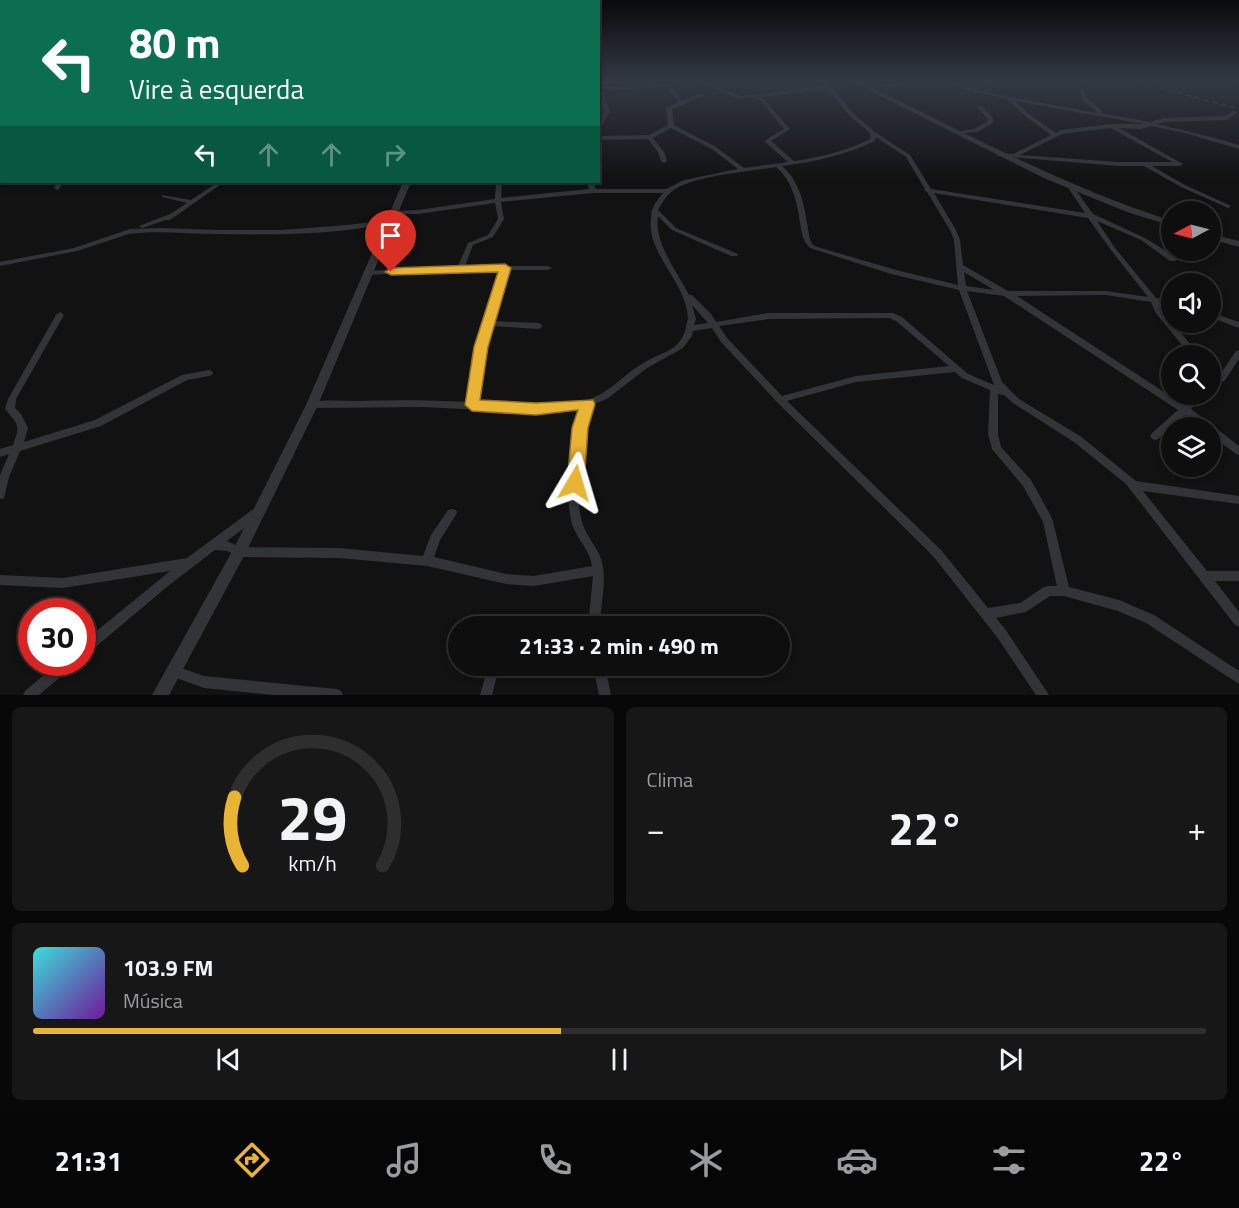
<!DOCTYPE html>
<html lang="pt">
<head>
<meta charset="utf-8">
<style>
  body { margin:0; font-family:"Titillium Web",sans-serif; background:#171717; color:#f1f3f6; height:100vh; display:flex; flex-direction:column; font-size:22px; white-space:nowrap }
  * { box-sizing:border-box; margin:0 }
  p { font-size:20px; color:#9b9c9e }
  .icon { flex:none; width:33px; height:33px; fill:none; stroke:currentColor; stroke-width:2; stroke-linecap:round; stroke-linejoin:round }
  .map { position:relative; height:695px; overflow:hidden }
  .details { display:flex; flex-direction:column; gap:12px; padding:12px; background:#080808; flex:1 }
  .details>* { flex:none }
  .guide { position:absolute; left:0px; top:0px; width:600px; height:183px; box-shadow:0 3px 9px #0003,0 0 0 2px #2e2e2e; background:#0b6e4f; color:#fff; overflow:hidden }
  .needle { width:39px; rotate:263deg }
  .tools { position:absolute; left:1161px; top:201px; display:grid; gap:12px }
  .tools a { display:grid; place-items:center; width:60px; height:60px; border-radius:50%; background:#0e0e0e; box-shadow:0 3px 9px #0003,0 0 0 2px #2e2e2e; font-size:30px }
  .speed { position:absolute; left:18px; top:598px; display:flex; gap:12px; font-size:30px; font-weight:700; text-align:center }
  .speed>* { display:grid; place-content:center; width:78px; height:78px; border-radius:50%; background:#0e0e0e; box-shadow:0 3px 9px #0003,0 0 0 2px #2e2e2e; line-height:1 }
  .speed .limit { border:9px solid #d22; background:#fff; color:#111 }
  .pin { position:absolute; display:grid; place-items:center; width:51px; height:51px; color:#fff; margin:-62px -26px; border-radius:50% 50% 50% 0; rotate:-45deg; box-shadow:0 0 6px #0007 }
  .pin .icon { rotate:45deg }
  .me { position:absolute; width:66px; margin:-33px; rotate:7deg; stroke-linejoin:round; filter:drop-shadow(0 0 4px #0008) }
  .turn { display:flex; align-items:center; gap:21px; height:126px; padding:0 30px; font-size:27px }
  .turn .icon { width:78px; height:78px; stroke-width:2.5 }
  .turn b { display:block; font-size:42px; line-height:51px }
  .lanes { display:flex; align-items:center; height:57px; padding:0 30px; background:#0003; justify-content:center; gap:30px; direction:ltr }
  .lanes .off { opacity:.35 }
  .big { font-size:45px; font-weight:700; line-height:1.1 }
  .details .tile { flex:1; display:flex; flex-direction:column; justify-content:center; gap:9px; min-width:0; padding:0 21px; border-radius:9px; background:#171717 }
  .details .dial { align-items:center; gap:0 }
  .dial svg { height:156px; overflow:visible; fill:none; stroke:#2e2e2e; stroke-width:7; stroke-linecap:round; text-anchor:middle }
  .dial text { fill:#f1f3f6; stroke:none }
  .song { display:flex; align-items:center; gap:18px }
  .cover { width:72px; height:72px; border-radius:9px; background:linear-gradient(135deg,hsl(180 70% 55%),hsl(280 70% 35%)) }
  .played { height:6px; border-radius:3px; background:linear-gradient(90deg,#e9b334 45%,#2e2e2e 45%) }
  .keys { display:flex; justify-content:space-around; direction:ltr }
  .heat { display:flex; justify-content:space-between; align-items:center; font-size:33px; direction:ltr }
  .details .tiles { flex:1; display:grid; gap:12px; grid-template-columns:1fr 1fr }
  .tile:last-child { grid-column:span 2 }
  .trip { position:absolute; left:448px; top:616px; width:342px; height:60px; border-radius:30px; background:#0e0e0e; box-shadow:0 3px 9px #0003,0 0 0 2px #2e2e2e; font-weight:700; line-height:60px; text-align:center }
  .dock { display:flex; height:96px; justify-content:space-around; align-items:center; background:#060606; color:#9b9c9e }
  .dock .icon { width:42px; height:42px }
  .dock .active { color:#e9b334 }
  .dock b { font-size:27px; color:#f1f3f6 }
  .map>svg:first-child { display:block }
</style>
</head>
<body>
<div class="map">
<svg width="1239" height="695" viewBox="0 0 1239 695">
  <rect width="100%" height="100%" fill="#121213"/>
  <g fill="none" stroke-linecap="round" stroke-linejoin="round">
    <g fill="#333438" fill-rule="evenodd">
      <path d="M674,81H680L671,87L682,101L699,94L704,95L684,104V105L672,109L674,125L716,147L744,168L788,162L764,141L784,129L757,97L738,99L698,81H705L741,96L825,86L821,81H826L853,113L875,132L910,155L931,189L1085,213L1067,186L1070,184L1072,185L1093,214L1145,238L1176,257L1177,259L1176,261H1170L1141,240L1097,221L1115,248L1156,298L1172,300V305L1159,303L1172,322L1200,356H1191L1155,312L1151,302L1106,295L1017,296L1184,405L1196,394H1206L1191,409L1239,446V455L1236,454L1210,434V428H1202L1185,415L1158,439L1155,440L1152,439L1150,436L1152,433L1178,410L1004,296L967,291L1002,382L1019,399L1080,436L1136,481L1239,496V504L1143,491L1207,571H1239V581H1215L1239,612V627L1235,625L1126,484L1074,442L1013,403L1004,395L998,394V434L1001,447L1031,480L1052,518L1069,587L1119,600L1154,615L1239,671V684L1146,623L1118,611L1064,596H1050L1026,612L996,618L1005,629L1049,695H1036L997,637L933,556L777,402L721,342L712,328L693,331L692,336L683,348L647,368L607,399L591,405C583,439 572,492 583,525C588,540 601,550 603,567C606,587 600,607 600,627H588L593,576L534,586L506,584L427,566L339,558L239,557L227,551L215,550L168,586L86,655L82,657V643L170,571L63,588L0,585V575L63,578L187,558L252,510L256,509L260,510L261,513L260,516L227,541L240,547L339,548L423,556L431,535L448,510L452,509L456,510L457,513L440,540L434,557L506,574L534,576L592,566C590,550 577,539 572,524C563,489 572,442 581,408L557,412L541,413L424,407L312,408L309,407L308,405L309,403C323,399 340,401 356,401C393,400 431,400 468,402L477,347L484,324L483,323L485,321L501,270H461L368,275L364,273L368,271L458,266L468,243L488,235L498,219L495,203L418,214H393L391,213V211L418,210L495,199L496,182H502L501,198L589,189L587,182H593L596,189H666L684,180L738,169L712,149L671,128L653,138L664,152L667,161L664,163L661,161L658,152L648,139L598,140V136L649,135L668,125L666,108L678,102L666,87L602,90L610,111L601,128L598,130V122L604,111L598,95V86L601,87L670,84ZM827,89L849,115L870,133V139C846,151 821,157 794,161L771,141L790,129L762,97ZM876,137L906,157L925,189L924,190L927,192L950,230L954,240L958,285L896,270L814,246C808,240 809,231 807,223C804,202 799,181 782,166C815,162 845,155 875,141ZM776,167C793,182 797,202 800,222C802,233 802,241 810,248L891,274L959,290L994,385L968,374L902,317L893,313H769L716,322L711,314L692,295H689C677,271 654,244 658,216L672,230L731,256H737L738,254L676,228L658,210L659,208C663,202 667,194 674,190C693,176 751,171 776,167ZM593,193H663C660,197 655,202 653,208C652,209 651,215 651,217C646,254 686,281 688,318C688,320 686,325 686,327C681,350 665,351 647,361C629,370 616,386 599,395C565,413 514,405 477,402L485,347L491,326L539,329L543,326L539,323L493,321L508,270H548L552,268L548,266H465L473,245L493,237L504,219L501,202ZM934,193L1088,218L1111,250L1148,297L1106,291H1008L963,265L960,240L956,230ZM964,272L994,290L966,286ZM692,305L708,323L694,325L696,319ZM889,318L896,321L949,366L856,376L782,396L727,338L719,326L769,319ZM955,372L962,378L990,390L988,434L992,449L1023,486L1043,522L1057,586H1048L1044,587L1020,603L988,608L941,550L787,401L856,382Z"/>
      <path d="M896,81H901L902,85L900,86L866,89L863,87L866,85L897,84Z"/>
      <path d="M948,81C959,81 973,89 985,92L988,81H993L989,93L1098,113L1084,101L1075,81H1080L1088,99L1102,111L1103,112L1101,113L1150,122L1164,118L1226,116L1232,111H1236V113L1227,120L1164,122L1157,124L1215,138L1239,145V149L1185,133L1151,126L1141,129L1119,128L1183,164L1180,166H1152L1185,185L1231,206L1228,208L1226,207L1181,187L1144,166H1119L998,156L997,155L1000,153L1014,154L1015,153L1051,135L1025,116L1007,99L965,90ZM1015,101L1144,124H1112L1061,130L1056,133L1029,114ZM1111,128L1172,162H1119L1020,155L1062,134Z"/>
      <path d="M1231,81H1239V84L1231,82Z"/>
      <path d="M0,93H2V96L0,97Z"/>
      <path d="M978,106H982L993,118V123L977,132L955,134V132L974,129L988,121L987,118L977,107Z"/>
      <path d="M2,118V122L0,123V119Z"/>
      <path d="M2,152V156L0,157V153Z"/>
      <path d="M0,180L2,182H12L9,184H0Z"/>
      <path d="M57,182H63L59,189L57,190L54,188Z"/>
      <path d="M218,182H224L170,220H166L142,228L139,226L170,214L187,203L162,197V195L191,200Z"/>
      <path d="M389,220L391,221V223C334,235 274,235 216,234C187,234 158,230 129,234L77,251L0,266V262L74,248L130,229L161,228L218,230H282L347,225Z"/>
      <path d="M60,312L64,315L16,399L15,408L21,414L28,428L24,442L95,420L182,375L209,370L212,371L213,373L212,375L209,376L187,380L101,426L20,451L9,477L4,498L0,499V475L9,454L0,457V449L13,445C21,424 18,425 5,409L8,399L56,315Z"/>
      <path d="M1210,312L1239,322V328L1210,317Z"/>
      <path d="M1239,350V359L1225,380L1210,391V383L1216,378L1210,373V365L1221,373L1236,351Z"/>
      <path d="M58,663H74L72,667L39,695H23L25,691Z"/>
      <path d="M175,666L204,676L337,689L341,691L343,695H273L204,688L171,676L169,672L171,668Z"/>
      <path d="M593,666H605L611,695H599Z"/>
      <path d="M491,669L495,671L497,675L492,695H480L487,671Z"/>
    </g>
    <g fill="#333438" fill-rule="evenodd">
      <path d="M850,81H859C962,131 1062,186 1172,221V226L1127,212L1046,179Z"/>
      <path d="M403,182H411L318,405L244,556L169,695H152L234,548L306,405Z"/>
      <path d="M1210,234L1239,241V247L1210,239Z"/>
    </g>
    <path stroke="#46484d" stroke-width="1.5" stroke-dasharray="5 4" stroke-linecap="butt" d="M1134,81L1239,109"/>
  </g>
  <linearGradient id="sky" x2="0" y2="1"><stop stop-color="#0a0a0a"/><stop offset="0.45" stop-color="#333944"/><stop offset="1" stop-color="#333944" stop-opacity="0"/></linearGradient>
  <rect width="1239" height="179" fill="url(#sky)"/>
  <path fill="#e9b334" stroke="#977422" stroke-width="1.5" d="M505,264L511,268L488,347L480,400L536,403L593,400L595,404L588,428L584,483L581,488H570L567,483L572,428L578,410L536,415L472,411L465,405L474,347L498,272L391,275L385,272L391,268Z"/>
</svg>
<div class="tools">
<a><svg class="needle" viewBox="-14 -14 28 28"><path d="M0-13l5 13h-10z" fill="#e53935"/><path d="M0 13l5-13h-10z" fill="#9b9c9e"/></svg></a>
<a><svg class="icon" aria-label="sound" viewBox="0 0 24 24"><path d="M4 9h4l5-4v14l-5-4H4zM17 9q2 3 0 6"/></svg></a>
<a><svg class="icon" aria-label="search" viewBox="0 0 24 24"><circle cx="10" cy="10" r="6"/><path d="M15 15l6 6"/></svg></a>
<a><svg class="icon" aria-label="layers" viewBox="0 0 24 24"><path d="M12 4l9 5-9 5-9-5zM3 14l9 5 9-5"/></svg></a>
</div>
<div class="speed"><div class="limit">30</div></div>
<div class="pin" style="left:391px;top:272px;background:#d93025"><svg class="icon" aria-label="arrive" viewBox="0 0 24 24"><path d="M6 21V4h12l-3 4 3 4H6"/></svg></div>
<svg class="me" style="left:575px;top:483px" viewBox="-20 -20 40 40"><path d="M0-17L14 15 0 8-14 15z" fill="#e9b334" stroke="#fff" stroke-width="4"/></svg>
<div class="trip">21:33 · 2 min · 490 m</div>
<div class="guide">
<div class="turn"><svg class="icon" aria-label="left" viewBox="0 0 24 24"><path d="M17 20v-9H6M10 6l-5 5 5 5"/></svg><div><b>80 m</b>Vire à esquerda</div></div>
<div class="lanes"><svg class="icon" aria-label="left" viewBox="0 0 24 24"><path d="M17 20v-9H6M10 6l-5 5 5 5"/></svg><svg class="icon off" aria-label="ahead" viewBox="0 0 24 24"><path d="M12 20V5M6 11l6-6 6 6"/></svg><svg class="icon off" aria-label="ahead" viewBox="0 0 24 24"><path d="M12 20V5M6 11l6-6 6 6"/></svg><svg class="icon off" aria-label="right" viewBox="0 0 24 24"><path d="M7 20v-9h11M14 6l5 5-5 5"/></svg></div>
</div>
</div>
<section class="details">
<div class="tiles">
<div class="tile dial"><svg viewBox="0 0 100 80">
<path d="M14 69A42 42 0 1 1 86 69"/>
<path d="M14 69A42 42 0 0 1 10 34" stroke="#e9b334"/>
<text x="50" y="56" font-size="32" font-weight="700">29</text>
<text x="50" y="72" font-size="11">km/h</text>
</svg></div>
<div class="tile"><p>Clima</p>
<div class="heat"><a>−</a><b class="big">22°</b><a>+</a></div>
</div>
<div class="tile">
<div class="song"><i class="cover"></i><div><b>103.9 FM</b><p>Música</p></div></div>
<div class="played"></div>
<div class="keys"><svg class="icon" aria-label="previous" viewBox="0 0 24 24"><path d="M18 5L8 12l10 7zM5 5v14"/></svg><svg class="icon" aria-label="pause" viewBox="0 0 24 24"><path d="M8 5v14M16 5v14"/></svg><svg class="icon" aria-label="next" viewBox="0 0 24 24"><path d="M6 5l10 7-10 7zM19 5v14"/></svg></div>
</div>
</div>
</section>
<nav class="dock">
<b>21:31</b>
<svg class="icon active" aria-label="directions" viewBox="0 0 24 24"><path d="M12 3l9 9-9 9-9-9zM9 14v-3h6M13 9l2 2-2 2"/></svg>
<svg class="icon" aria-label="music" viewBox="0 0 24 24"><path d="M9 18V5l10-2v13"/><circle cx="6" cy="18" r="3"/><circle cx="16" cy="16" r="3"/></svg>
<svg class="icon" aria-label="phone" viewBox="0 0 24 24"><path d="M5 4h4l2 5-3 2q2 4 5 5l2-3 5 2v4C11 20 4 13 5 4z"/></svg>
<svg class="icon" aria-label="climate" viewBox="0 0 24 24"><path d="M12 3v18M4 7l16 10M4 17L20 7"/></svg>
<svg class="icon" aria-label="car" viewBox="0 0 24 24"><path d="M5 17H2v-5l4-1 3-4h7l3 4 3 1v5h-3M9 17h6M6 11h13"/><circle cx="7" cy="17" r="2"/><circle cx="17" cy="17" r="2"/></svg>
<svg class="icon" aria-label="filters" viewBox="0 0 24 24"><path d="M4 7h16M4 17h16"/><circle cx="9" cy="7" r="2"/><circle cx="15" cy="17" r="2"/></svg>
<b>22°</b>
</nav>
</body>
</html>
